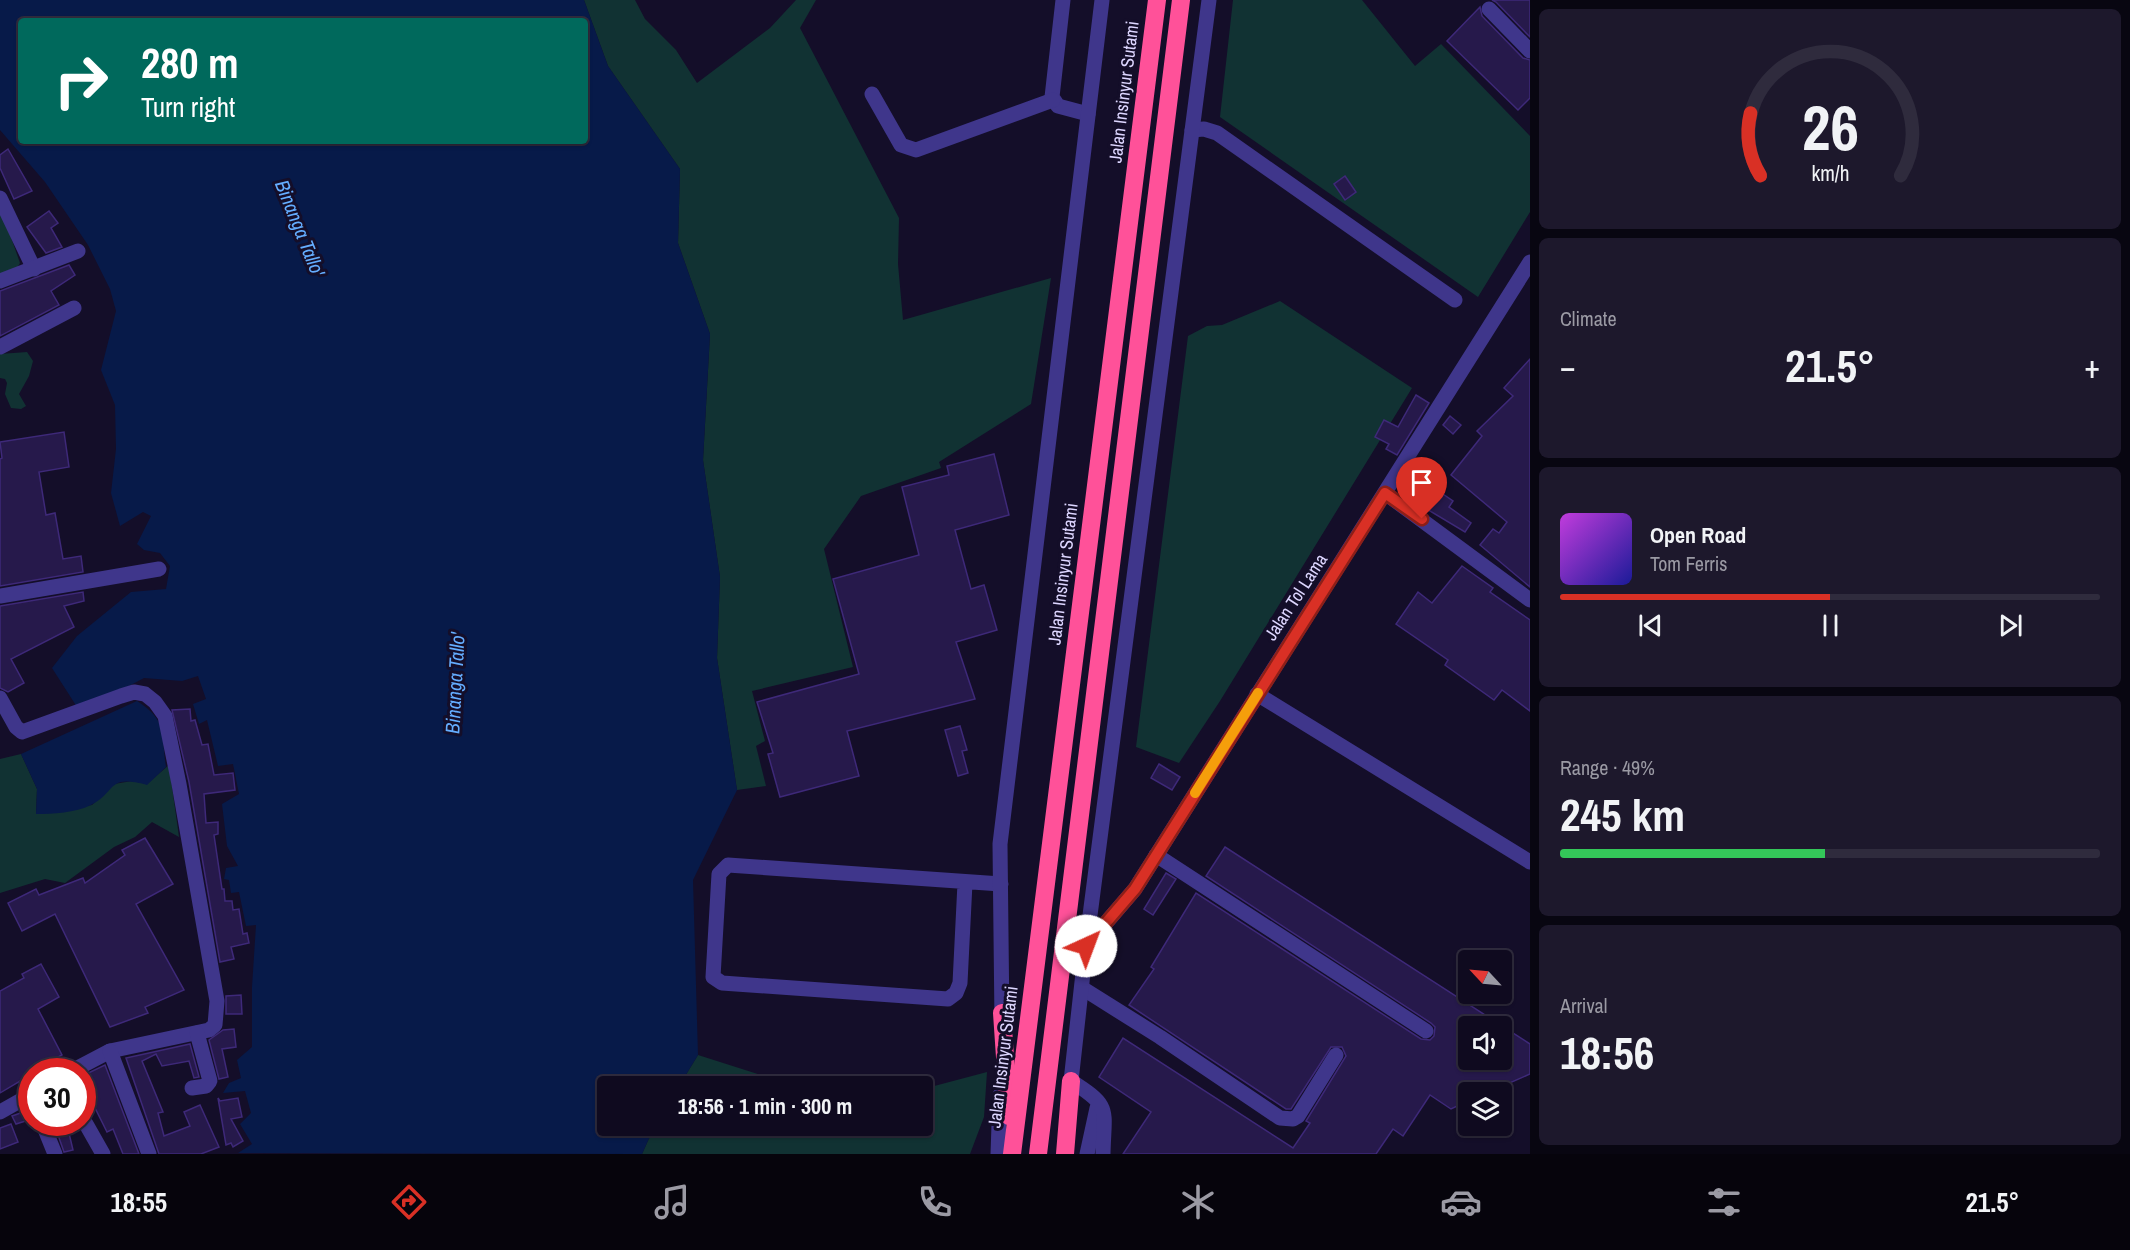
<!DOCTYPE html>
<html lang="en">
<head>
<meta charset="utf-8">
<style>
  body { margin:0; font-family:"Archivo Narrow",sans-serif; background:#1d182c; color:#f1f3f6; height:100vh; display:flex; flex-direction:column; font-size:22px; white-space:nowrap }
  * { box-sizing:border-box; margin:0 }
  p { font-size:20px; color:#9b9aa4 }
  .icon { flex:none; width:33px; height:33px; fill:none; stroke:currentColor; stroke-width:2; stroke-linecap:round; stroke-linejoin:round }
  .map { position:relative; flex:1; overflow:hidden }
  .panel { display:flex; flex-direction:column; gap:9px; padding:9px; background:#080611; width:600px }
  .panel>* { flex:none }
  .hud { position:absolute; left:18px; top:18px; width:570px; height:126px; border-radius:6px; box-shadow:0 2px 4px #0004,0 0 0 2px #2f2b3d; background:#00695c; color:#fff; overflow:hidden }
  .needle { width:39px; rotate:296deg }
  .fabs { position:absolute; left:1458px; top:950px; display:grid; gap:12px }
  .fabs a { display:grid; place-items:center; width:54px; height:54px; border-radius:6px; background:#0f0a1f; box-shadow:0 2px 4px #0004,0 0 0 2px #2f2b3d; font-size:30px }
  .speed { position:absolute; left:18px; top:1058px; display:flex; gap:12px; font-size:30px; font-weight:700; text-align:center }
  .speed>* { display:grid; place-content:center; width:78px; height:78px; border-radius:50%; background:#0f0a1f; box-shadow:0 2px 4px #0004,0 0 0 2px #2f2b3d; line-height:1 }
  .speed .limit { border:9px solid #d22; background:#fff; color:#111 }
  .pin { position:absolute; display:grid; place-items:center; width:51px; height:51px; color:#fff; margin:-62px -26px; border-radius:50% 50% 50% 0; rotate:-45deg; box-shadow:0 0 6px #0007 }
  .pin .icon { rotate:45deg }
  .me { position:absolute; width:66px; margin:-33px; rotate:43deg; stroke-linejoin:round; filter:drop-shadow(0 0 4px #0008) }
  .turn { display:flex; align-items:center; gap:21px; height:126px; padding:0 24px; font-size:27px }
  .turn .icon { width:78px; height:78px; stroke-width:2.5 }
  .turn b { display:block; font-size:42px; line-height:51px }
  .big { font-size:45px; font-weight:700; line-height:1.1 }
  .panel .tile { flex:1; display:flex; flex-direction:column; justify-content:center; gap:9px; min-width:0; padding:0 21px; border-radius:9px; background:#1d182c }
  .panel .dial { align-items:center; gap:0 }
  .dial svg { height:156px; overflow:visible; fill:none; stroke:#2f2b3d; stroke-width:7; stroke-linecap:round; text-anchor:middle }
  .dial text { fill:#f1f3f6; stroke:none }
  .song { display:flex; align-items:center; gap:18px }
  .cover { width:72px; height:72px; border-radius:9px; background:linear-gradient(135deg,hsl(290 70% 55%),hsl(240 70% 35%)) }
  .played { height:6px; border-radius:3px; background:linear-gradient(90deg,#d93025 50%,#2f2b3d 50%) }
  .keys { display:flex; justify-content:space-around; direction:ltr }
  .heat { display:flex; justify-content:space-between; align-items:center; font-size:33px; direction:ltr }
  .charge { height:9px; border-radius:4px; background:linear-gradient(90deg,#34c759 49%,#2f2b3d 0) }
  .trip { position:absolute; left:597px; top:1076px; width:336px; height:60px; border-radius:6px; background:#0f0a1f; box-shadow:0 2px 4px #0004,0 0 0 2px #2f2b3d; font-weight:700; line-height:60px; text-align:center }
  .tabs { display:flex; height:96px; justify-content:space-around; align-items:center; background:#06040c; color:#9b9aa4 }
  .tabs .icon { width:42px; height:42px }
  .tabs .selected { color:#d93025 }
  .tabs b { font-size:27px; color:#f1f3f6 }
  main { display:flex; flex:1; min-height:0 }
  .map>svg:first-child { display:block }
</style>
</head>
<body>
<main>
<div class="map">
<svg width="1530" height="1154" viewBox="0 0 1530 1154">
  <rect width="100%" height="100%" fill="#140e29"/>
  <g fill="#113233">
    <path d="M584,0H635L645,19L676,50L697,83L770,28L796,0H816L800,28L899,218L898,264L903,320L1051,278L1031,404L939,462L941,468L861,496L824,549L853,667L752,691L765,741L756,746L766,786L737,790L717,658L720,577L703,460L710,334L678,243L680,169L608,66Z"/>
    <path d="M1233,0H1362L1415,66L1441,44L1530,136V212L1478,297L1220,117Z"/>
    <path d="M0,206L20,263L17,268L0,276Z"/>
    <path d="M1280,301L1412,388L1220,701L1179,763L1136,747L1188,336L1207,326L1222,325Z"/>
    <path d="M27,352L33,361L29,376L19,394L26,406L21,409L11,408L5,394L7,383L5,379L0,378V354Z"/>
    <path d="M21,754L37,789L36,814L92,805L114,784L132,781L147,784L169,765L179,837L152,822L135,837L114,847L65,883L45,879L0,893V759Z"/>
    <path d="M698,1055L796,1086H679Z"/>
    <path d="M987,1072L984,1117L970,1154H642L655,1125H922L923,1089Z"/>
  </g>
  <g fill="#071a49" fill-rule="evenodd">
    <path d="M0,0H584L608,66L680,169L678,243L710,334L703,460L720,577L717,658L737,790L693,880L698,1055L679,1086H608V1125H655L642,1154L238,1153L252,1144L240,1124L251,1113L245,1091L223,1093L229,1083L241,1078L237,1060L252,1047V987L256,925L246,926L239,892L231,893L229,880L224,879L226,868L238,866L227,846L222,804L239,794L233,764L218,766L207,720L199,724L193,704L206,699L198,676L182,681L144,678L110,696L77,707L52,668L77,636L131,592L166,589L170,566L160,553L144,550L137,544L151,516L143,512L120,526L111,493L116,449L115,405L101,370L116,311L110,289L88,245L45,182L0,130ZM21,21H585V141H21Z"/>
    <path d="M137,701C168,721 161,733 166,767L147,785C106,774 117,792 91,805C75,813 53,814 36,814L37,789L21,754Z"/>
  </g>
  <g fill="#26194b" stroke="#3e2979" stroke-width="1.5" fill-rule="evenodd">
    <path d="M1492,0H1530V37L1496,2Z"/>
    <path d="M1480,7L1482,16L1523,58L1530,60V98L1518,110L1447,41Z"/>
    <path d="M8,149L32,191L14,199L0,168V155Z"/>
    <path d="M1345,176L1356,192L1345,200L1334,184Z"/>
    <path d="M49,211L58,223L51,228L62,247L46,253L27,227Z"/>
    <path d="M69,265L75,275L51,291L59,305L0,336V291Z"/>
    <path d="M1530,359V587L1480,545L1493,529L1499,533L1507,522L1451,475L1482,436L1477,431L1513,396L1504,388Z"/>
    <path d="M1416,395L1429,403L1397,455L1386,449L1389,444L1375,437L1384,420L1398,427Z"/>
    <path d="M1450,416L1461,425L1453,434L1443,425Z"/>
    <path d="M64,432L69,467L39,472L46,515L55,513L63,559L81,556L83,572L0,586V459L2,458L0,442Z"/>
    <path d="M994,454L1009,515L955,530L971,589L984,585L997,630L956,642L975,699L847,731L859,776L780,797L768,754L773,753L757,702L859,674L833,579L919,555L902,487L949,475L947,466Z"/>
    <path d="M1437,490L1453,501L1449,507L1471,523L1465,532L1425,508Z"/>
    <path d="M1462,566L1493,588L1490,592L1530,620V711L1502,690L1494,700L1445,665L1448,660L1396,624L1418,592L1432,603Z"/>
    <path d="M83,592L84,601L64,606L74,627L11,659L24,683L8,692L0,688V606Z"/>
    <path d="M190,709L191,721L195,720L202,745L208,744L214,775L233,773L235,790L204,794L206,823L218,822V834L214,835L222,889H224L225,901H232L233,910L239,909L243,934L247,933L249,943L231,947L234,959L220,962L189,782L172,710Z"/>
    <path d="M960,726L967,750L962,751L968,773L958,776L945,730Z"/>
    <path d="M1159,764L1180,777L1172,790L1151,778Z"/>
    <path d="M145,838L173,884L136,904L184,990L145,1007L148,1013L110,1027L55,914L22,931L8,903L36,889L39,895L83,878L85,883L125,855L122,850Z"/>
    <path d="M1225,847L1530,1044V1074L1489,1092H1468V1101L1451,1109L1430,1095L1403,1136L1393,1129L1376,1154H1123L1151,1112L1099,1077L1123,1038L1293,1148L1310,1123L1306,1121L1346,1056L1342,1047H1331L1291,1109H1286L1129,1005L1154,969L1151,967L1196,893L1421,1039L1430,1040L1434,1036L1435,1027L1431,1023L1206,876ZM1468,1026H1502V1059H1468Z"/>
    <path d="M1166,873L1176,879L1153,915L1144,909Z"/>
    <path d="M41,964L59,997L38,1009L62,1055L32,1071V1074L0,1093V991L24,978L22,974Z"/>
    <path d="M241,995L242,1014H226V996Z"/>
    <path d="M234,1029L236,1047L222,1049L228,1077L219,1079L209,1040L223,1030Z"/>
    <path d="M190,1044L199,1077L194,1078L189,1061L162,1066L156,1054L142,1061L163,1112L158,1113L164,1136L190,1126L184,1112L200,1105L219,1147L201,1154H159L126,1058Z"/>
    <path d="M105,1065L139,1154H123L113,1129L107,1132L95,1108L82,1112V1076Z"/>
    <path d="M218,1098L220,1101L238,1098L242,1117L231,1119L243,1141L233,1147L231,1143L226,1145Z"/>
    <path d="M32,1109V1119L16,1124L12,1116Z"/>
    <path d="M11,1124L18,1142L0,1149V1128Z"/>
    <path d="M68,1129L73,1150L64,1152L57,1132Z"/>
  </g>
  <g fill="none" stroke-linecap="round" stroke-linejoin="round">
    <g stroke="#3f368b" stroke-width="15">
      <path d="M1063,0L1052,97L1058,106L1088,114"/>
      <path d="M1489,9L1530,51"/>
      <path d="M872,94L901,145L916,150L1053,100"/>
      <path d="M1192,130L1204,129L1217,133L1455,300"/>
      <path d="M0,198L34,269"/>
      <path d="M0,281L78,251"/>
      <path d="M0,347L74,308"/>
      <path d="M1385,493L1530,600"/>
      <path d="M0,596L159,569"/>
      <path d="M1257,694L1530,862"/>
      <path d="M0,698L16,727L22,732L121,696L134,692L145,694L155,702L165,716L179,784L217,1001L215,1025L209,1030L110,1051L72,1071"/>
      <path d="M1156,855L1426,1031"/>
      <path d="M965,883L960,983L956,993L948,999L722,983L713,977L719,874L728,865L1001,884"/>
      <path d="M1086,946L1135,889L1530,262"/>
      <path d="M1082,988L1160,1037L1280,1118L1293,1119L1298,1116L1336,1055"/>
      <path d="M1002,1023L1000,844L1102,0"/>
      <path d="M110,1051L149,1154"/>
      <path d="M52,1071L61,1066"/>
      <path d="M192,1088L206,1086L210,1081L197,1033"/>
      <path d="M0,1112L32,1094"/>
      <path d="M42,1122L55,1154"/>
      <path d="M86,1124L103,1154"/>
      <path d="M998,1154L1000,1095"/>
      <path d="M1087,1154L1097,1108"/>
      <path d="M1103,1154C1104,1108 1112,1107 1071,1081L1086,946L1209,0"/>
    </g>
    <g stroke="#ff5199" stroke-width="18">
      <path d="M1002,1013L1009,1116"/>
      <path d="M1012,1154L1157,0"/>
      <path d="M1038,1154L1181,0"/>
      <path d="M1065,1154L1071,1081"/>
    </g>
  </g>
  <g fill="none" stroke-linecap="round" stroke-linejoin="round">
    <g stroke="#8d1f18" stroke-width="15">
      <path id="route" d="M1086,946L1135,889L1385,493L1422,519"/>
    </g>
    <use href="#route" stroke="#d93025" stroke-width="10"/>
    <path stroke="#f59e0b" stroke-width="10" d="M1195,793L1258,693"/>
  </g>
  <g text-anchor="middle" stroke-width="6" stroke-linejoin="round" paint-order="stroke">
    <g font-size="18" fill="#ddd6ff" stroke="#140e29">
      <text transform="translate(1124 92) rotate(-83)" y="6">Jalan Insinyur Sutami</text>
      <text transform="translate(1063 574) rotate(-83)" y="6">Jalan Insinyur Sutami</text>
      <text transform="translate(1296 597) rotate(-57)" y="6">Jalan Tol Lama</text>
      <text transform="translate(1003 1057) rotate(-83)" y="6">Jalan Insinyur Sutami</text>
    </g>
    <g font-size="20" font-style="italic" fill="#64adff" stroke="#140e29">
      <text transform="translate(300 228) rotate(68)" y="7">Binanga Tallo'</text>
      <text transform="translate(455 683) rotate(-87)" y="7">Binanga Tallo'</text>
    </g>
  </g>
</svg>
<div class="fabs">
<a><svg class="needle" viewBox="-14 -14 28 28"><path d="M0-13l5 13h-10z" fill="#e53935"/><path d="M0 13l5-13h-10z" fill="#9b9aa4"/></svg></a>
<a><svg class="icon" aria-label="sound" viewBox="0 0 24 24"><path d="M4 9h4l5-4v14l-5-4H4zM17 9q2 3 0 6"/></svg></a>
<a><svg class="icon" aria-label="layers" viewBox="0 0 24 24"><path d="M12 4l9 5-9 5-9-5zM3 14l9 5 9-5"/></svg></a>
</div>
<div class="speed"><div class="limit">30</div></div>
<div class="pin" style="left:1422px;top:519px;background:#d93025"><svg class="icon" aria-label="arrive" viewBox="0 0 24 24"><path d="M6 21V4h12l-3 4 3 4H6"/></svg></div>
<svg class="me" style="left:1086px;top:946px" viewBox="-20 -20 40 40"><circle r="19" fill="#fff"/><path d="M0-13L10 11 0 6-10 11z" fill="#d93025"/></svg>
<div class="trip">18:56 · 1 min · 300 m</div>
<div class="hud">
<div class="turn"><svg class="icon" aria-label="right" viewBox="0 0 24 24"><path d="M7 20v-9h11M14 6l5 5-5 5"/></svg><div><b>280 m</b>Turn right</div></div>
</div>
</div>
<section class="panel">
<div class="tile dial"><svg viewBox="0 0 100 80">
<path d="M14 69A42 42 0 1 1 86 69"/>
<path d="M14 69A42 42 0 0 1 9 37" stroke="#d93025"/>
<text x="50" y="56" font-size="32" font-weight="700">26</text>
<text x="50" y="72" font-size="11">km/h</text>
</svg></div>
<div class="tile"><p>Climate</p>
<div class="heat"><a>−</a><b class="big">21.5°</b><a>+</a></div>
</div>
<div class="tile">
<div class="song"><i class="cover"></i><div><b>Open Road</b><p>Tom Ferris</p></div></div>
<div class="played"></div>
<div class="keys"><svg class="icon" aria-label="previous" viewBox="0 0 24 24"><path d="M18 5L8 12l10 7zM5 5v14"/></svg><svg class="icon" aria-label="pause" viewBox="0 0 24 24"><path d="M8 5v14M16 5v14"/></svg><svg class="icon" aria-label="next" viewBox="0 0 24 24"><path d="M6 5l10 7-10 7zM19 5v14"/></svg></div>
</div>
<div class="tile"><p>Range · 49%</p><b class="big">245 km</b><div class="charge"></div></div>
<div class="tile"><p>Arrival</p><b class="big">18:56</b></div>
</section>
</main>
<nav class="tabs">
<b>18:55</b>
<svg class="icon selected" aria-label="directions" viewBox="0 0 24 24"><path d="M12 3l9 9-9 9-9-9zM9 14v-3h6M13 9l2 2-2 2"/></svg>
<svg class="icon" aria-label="music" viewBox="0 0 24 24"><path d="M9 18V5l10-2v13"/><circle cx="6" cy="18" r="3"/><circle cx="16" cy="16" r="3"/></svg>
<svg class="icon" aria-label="phone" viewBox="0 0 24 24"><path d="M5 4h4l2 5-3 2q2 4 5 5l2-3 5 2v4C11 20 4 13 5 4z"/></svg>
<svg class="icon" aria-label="climate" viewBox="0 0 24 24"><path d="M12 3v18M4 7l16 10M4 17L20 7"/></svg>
<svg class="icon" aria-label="car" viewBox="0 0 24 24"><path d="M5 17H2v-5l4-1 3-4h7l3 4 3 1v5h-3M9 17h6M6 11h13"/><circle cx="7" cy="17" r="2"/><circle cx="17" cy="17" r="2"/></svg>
<svg class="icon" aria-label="filters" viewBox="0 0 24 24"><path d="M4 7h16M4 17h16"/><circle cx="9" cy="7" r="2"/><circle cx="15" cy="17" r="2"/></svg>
<b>21.5°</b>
</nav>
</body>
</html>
